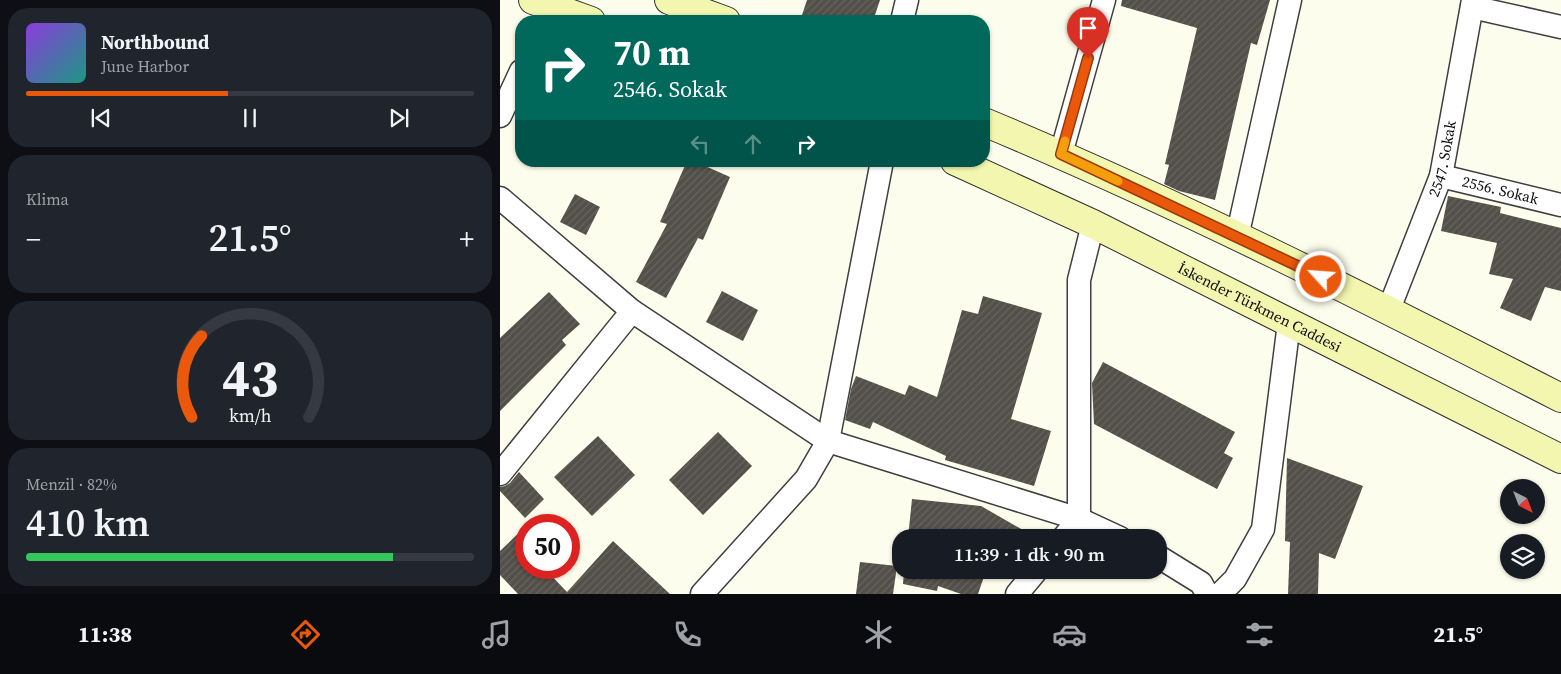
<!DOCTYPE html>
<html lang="tr">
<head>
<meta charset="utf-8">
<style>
  body { margin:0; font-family:"Source Serif 4",serif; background:#20242c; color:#f1f3f6; height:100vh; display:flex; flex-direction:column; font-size:19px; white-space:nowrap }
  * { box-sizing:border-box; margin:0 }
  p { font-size:16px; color:#9ea1a6 }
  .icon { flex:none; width:28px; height:28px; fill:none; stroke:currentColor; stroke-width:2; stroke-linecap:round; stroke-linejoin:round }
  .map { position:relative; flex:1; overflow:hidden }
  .details { display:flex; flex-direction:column; gap:8px; padding:8px; background:#0d0f14; width:500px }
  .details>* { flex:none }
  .top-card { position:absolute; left:15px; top:15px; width:475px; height:152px; border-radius:20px; box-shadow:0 1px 4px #0004; background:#00695c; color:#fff; overflow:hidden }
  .needle { width:32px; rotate:138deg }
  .tools { position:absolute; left:1000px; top:479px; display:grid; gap:10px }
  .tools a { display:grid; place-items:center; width:45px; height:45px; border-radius:50%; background:#171b24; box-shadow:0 1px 4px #0004; font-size:25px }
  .speed { position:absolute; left:15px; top:514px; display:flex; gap:10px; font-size:25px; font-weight:700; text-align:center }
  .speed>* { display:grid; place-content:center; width:65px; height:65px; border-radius:50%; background:#171b24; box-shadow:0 1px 4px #0004; line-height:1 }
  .speed .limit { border:8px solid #d22; background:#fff; color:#111 }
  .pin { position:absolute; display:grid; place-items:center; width:42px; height:42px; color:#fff; margin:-51px -21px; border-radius:50% 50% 50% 0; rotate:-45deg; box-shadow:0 0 5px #0007 }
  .pin .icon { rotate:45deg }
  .me { position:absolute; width:55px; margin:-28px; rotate:296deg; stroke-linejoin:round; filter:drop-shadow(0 0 4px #0008) }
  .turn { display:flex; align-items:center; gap:18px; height:105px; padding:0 15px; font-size:22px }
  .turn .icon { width:65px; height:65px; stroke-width:2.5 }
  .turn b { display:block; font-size:35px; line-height:42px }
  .lanes { display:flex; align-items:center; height:48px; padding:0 15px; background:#0003; justify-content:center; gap:25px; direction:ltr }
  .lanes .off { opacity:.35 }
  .big { font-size:38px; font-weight:600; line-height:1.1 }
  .details .tile { flex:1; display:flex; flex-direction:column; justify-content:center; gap:8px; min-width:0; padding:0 18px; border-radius:20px; background:#20242c }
  .details .dial { align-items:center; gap:0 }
  .dial svg { height:130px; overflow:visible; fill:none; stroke:#363941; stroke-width:7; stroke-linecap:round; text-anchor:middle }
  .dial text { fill:#f1f3f6; stroke:none }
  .song { display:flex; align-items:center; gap:15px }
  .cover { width:60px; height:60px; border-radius:8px; background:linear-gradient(135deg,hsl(270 70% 55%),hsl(170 70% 35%)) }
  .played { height:5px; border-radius:2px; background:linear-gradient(90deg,#ea580c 45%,#363941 45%) }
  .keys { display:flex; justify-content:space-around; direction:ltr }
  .heat { display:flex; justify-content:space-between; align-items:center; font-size:28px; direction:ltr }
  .charge { height:8px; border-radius:4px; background:linear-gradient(90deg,#34c759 82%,#363941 0) }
  .trip { position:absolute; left:392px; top:529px; width:275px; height:50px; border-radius:20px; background:#171b24; box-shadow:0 1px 4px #0004; font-weight:600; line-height:50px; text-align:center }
  .menu { display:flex; height:80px; justify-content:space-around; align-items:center; background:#090b0e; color:#9ea1a6 }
  .menu .icon { width:35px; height:35px }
  .menu .current { color:#ea580c }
  .menu b { font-size:22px; color:#f1f3f6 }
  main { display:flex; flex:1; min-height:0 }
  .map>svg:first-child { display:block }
</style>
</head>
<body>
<main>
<section class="details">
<div class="tile">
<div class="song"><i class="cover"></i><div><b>Northbound</b><p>June Harbor</p></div></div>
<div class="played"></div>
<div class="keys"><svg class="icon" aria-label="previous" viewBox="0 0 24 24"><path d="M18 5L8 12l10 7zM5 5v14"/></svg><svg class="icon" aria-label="pause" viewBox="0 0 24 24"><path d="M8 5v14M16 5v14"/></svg><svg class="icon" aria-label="next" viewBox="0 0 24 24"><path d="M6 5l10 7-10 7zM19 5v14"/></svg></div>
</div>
<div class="tile"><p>Klima</p>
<div class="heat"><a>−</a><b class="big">21.5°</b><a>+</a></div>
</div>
<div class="tile dial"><svg viewBox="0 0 100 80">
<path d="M14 69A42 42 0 1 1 86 69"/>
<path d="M14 69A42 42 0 0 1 20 19" stroke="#ea580c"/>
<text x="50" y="56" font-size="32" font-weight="700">43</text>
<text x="50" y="72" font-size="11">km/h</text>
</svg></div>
<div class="tile"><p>Menzil · 82%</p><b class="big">410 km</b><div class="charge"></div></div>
</section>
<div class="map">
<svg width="1061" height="594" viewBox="0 0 1061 594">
  <defs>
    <pattern id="building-hatch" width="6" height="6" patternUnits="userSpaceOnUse" patternTransform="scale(1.25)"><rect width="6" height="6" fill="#534f49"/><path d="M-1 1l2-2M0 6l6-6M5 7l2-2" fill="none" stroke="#67645f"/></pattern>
  </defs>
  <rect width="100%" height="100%" fill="#fdfded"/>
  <g fill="url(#building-hatch)">
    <path d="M307,0H380L373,21H300Z"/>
    <path d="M622,0H770L757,45L751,43L715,200L679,191L664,184L669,165L665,164L697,28L621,6Z"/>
    <path d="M187,161H194L230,177L203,240L198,238L166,298L136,282L167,224L160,222Z"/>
    <path d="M75,194L100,207L86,235L60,222Z"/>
    <path d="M948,196L1001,207L1000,213L1061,228V291L1045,287L1031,321L1000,308L1013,279L989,274L997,243L941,231Z"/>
    <path d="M222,291L258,310L243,341L206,322Z"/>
    <path d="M49,292L80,324L62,340L66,345L0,411V338Z"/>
    <path d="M483,296L542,313L511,419L551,431L534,486L445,460L446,456L373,422L370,429L345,420L351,389L356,376L405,395L409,385L437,397L462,310L478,314Z"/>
    <path d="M603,362L735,432L724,453L733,458L717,489L594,424L592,383Z"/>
    <path d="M218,432L252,466L203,515L169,480Z"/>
    <path d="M98,436L135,475L92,516L54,477Z"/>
    <path d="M787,458L863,486L835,559L819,553L818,594H788L790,542L785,541Z"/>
    <path d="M19,472L44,499L25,518L0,491V487L5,486L10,483Z"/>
    <path d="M412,499L481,506L523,530L519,538H408Z"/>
    <path d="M26,526V568H44L67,592L113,541L170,594H18L0,575V551Z"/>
    <path d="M360,562L397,566L393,594H356Z"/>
    <path d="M404,570H500L496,577L486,571L478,594H461L438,586L437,591L403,584Z"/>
  </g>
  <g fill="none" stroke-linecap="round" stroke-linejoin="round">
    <g stroke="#3f3f3f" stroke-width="25">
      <g id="street">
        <path d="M972,7L1061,27"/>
        <path d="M402,21L407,0"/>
        <path d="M0,116L21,71"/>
        <path d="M561,154L604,0"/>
        <path d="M382,161L328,441L579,519L620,538"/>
        <path id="s1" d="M941,176L1061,205"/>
        <path d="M0,198L132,311L328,441L306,479L202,594"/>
        <path d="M737,237L790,0"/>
        <path id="s2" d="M889,309L941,176L973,0"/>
        <path d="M0,474L132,311"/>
        <path d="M563,538L579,519V280L593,224"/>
        <path d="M659,557L701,583L707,594"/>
        <path d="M517,594L537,570"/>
        <path d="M720,594L735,579L763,529L789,323"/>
      </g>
    </g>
    <g stroke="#2e2e2e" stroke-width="30">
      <g id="secondary">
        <path d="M33,0L91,21"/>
        <path d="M169,0L226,21"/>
        <path d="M484,122C681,204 871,301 1061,398"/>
        <path id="s3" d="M455,161L593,224L1061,459"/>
      </g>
    </g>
    <use href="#street" stroke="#fff" stroke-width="22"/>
    <use href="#secondary" stroke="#f2f6ae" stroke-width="28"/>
  </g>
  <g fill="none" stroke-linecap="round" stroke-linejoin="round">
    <g stroke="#983908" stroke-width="12">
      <path id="route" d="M588,58L561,154L821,277"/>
    </g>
    <use href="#route" stroke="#ea580c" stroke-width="9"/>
    <path stroke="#f59e0b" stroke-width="9" d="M565,141L561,154L618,181"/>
  </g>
  <g text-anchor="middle" stroke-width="5" stroke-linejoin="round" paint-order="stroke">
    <g font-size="15" fill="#0c0c0c" stroke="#fff">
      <text dy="5" stroke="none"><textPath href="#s2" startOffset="160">2547. Sokak</textPath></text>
      <text dy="5" stroke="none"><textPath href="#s1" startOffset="61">2556. Sokak</textPath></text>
      <text dy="5" stroke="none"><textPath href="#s3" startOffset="338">İskender Türkmen Caddesi</textPath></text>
    </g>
  </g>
</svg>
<div class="tools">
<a><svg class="needle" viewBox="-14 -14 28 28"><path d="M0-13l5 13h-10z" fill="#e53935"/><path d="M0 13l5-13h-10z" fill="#9ea1a6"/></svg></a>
<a><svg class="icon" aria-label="layers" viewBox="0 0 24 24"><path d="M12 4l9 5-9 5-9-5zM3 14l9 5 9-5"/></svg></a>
</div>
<div class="speed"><div class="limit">50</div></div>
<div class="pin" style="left:588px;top:58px;background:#d93025"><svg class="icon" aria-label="arrive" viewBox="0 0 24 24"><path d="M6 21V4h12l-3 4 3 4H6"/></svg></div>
<svg class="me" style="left:821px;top:277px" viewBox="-20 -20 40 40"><circle r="17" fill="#ea580c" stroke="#fff" stroke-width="3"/><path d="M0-11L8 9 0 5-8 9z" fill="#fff"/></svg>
<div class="trip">11:39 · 1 dk · 90 m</div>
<div class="top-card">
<div class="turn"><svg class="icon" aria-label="right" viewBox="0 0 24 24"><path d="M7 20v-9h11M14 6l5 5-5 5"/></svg><div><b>70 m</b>2546. Sokak</div></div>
<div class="lanes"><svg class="icon off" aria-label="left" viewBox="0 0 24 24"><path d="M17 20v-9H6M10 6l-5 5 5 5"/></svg><svg class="icon off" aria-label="ahead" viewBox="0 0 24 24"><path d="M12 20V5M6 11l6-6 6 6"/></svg><svg class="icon" aria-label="right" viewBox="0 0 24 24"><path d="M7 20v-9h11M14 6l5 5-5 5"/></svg></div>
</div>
</div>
</main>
<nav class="menu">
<b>11:38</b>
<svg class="icon current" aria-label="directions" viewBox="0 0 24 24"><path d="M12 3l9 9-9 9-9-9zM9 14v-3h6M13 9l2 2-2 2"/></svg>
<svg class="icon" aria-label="music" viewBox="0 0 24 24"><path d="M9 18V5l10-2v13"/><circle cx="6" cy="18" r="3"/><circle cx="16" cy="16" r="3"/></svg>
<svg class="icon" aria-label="phone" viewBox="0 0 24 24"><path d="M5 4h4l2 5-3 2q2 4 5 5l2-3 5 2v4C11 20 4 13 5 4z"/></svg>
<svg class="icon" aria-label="climate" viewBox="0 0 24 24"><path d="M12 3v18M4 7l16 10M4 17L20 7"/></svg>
<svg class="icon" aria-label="car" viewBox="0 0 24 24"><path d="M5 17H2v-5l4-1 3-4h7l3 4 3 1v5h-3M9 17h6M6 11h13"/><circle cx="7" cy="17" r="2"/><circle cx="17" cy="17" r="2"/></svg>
<svg class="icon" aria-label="filters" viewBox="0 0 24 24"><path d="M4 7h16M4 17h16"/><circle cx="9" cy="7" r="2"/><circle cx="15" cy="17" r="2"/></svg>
<b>21.5°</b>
</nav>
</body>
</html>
